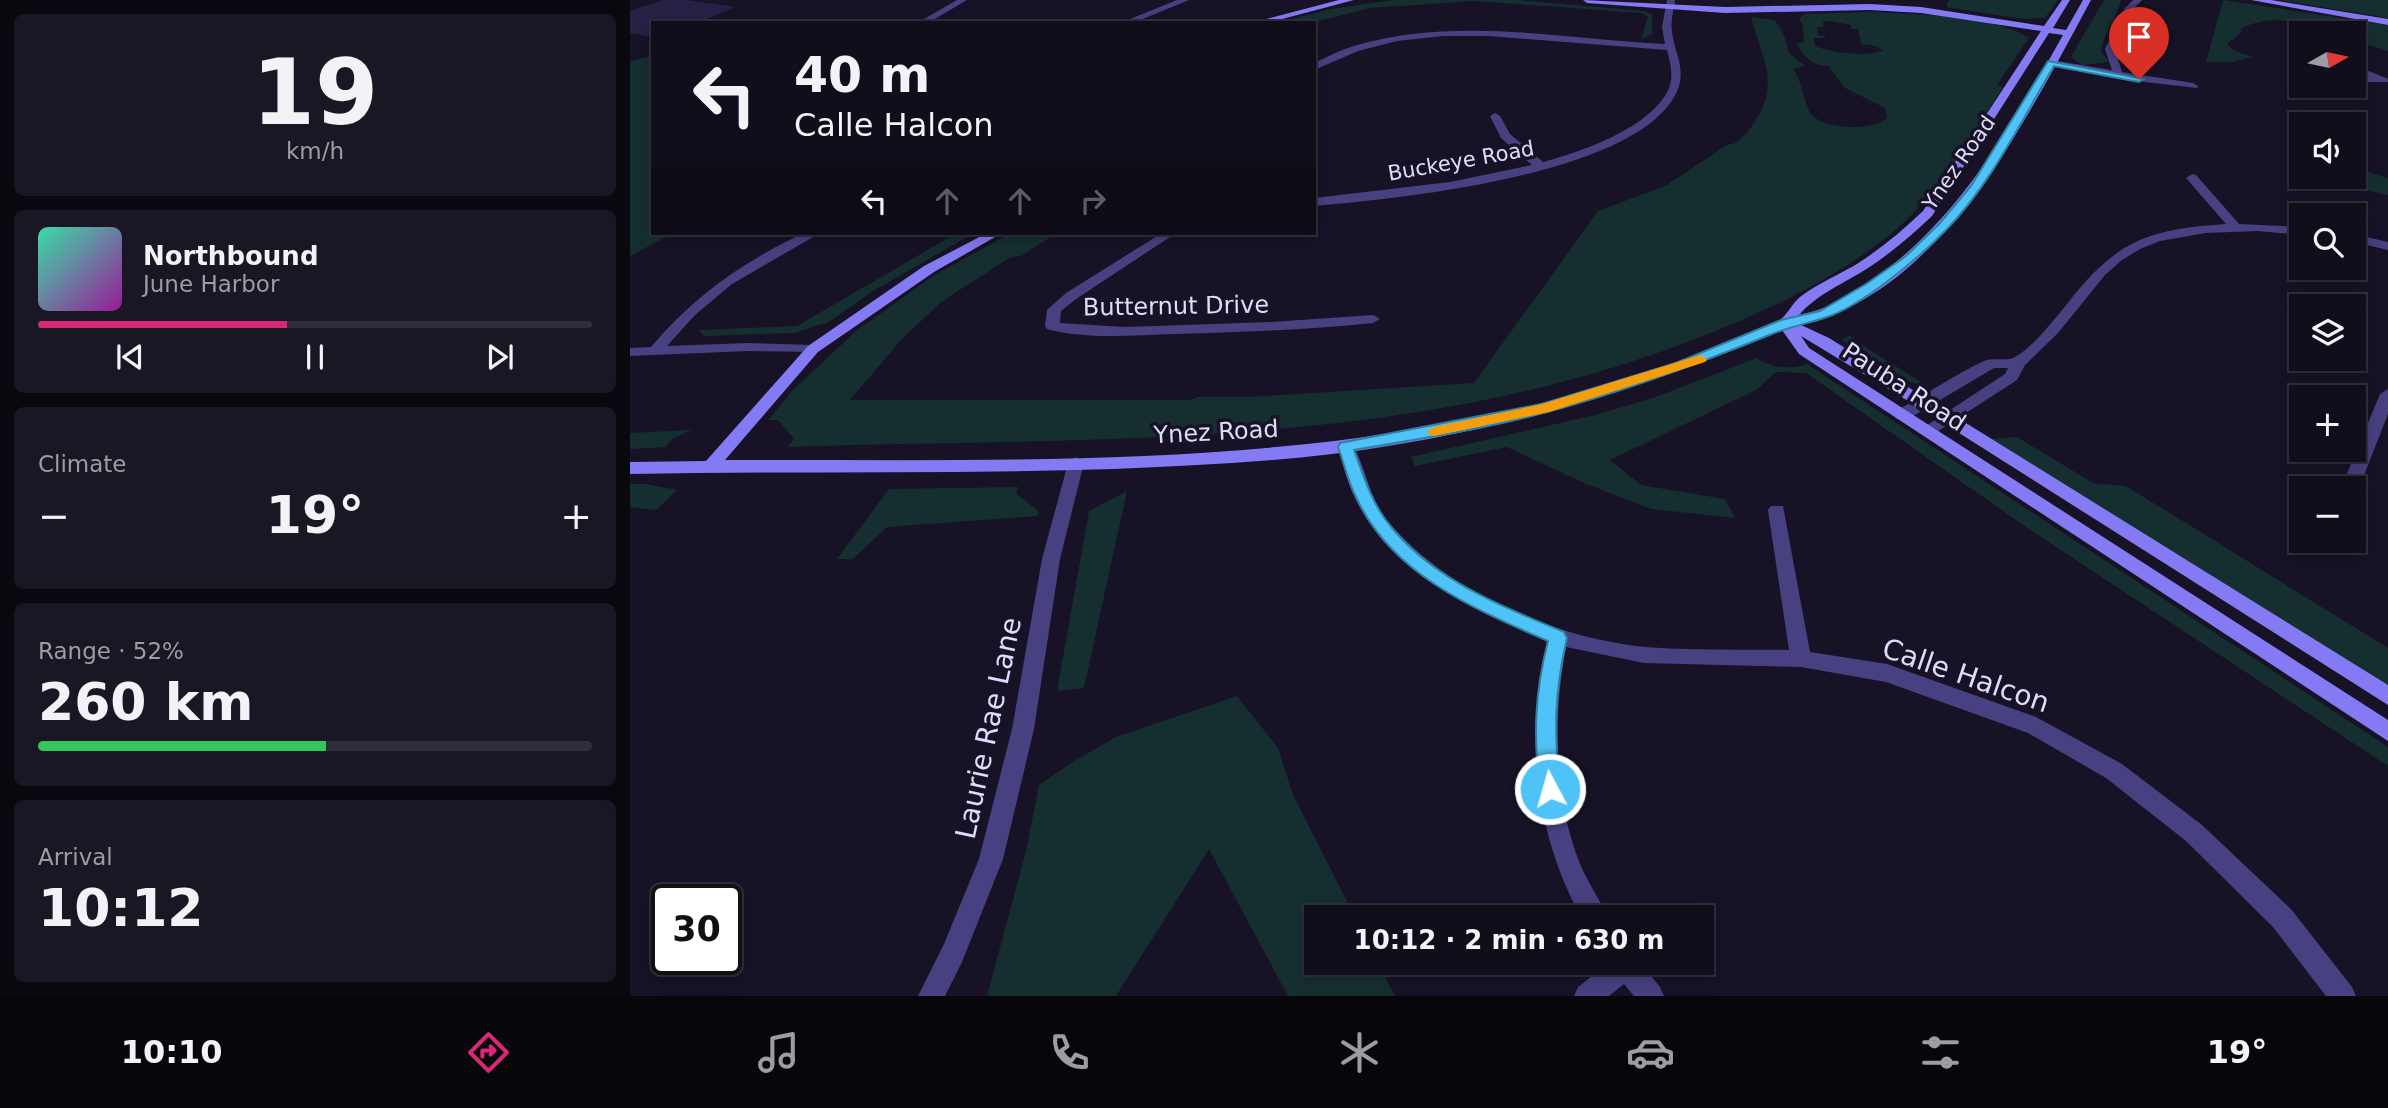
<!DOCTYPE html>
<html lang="en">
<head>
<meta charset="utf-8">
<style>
  body { margin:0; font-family:"DejaVu Sans",sans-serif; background:#1a1725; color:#f1f3f6; height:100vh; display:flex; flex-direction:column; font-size:26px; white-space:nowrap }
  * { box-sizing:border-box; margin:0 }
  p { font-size:23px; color:#9c9ca3 }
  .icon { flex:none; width:38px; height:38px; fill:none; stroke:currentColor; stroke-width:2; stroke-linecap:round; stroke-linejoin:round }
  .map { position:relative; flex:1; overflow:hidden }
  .sheet { display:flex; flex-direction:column; gap:14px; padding:14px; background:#09080f; width:630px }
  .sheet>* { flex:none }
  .guide { position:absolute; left:21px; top:21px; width:665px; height:214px; border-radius:0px; box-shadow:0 4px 18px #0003,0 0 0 2px #302e3b; background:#110e1c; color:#f1f3f6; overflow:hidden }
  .needle { width:46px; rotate:81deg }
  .tools { position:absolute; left:1659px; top:21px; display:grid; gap:14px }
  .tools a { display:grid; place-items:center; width:77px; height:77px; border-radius:0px; background:#110e1c; box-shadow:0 4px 18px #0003,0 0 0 2px #302e3b; font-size:35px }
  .speed { position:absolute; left:21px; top:884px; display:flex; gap:14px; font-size:35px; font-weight:700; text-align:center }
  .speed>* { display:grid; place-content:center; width:91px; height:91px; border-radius:50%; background:#110e1c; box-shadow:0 4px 18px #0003,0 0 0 2px #302e3b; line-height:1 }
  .speed .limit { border:4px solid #111; border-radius:10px; background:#fff; color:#111 }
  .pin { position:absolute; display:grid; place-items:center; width:60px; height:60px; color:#fff; margin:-72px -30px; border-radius:50% 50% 50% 0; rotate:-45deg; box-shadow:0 0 7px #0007 }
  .pin .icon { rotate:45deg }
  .me { position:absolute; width:77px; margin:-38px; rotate:354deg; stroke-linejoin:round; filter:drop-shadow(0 0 5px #0008) }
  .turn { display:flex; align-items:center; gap:24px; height:147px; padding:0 28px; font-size:32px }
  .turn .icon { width:91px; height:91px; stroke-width:2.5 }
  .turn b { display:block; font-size:49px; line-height:60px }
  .lanes { display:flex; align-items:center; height:66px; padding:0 28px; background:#0003; justify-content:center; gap:35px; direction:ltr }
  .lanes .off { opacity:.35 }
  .big { font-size:52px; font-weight:700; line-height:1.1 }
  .sheet .tile { flex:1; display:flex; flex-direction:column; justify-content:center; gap:10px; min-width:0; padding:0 24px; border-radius:10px; background:#1a1725 }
  .sheet .dial { align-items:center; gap:0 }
  .dial b { font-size:91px; line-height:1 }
  .song { display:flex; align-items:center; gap:21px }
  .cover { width:84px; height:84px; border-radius:10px; background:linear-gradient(135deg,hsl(160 70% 55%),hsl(300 70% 35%)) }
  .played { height:7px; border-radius:4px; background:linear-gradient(90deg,#db2777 45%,#302e3b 45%) }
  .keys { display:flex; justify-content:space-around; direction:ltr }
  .heat { display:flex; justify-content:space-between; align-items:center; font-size:38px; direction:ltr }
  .charge { height:10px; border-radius:5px; background:linear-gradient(90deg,#34c759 52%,#302e3b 0) }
  .trip { position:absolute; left:674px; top:905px; width:410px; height:70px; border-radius:0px; background:#110e1c; box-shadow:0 4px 18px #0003,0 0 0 2px #302e3b; font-weight:700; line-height:70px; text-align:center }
  .tab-bar { display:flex; height:112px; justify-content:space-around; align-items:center; background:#07060b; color:#9c9ca3 }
  .tab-bar .icon { width:49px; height:49px }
  .tab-bar .current { color:#db2777 }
  .tab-bar b { font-size:32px; color:#f1f3f6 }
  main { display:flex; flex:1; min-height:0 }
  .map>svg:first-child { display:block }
</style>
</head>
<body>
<main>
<section class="sheet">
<div class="tile dial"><b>19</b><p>km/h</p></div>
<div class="tile">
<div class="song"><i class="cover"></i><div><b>Northbound</b><p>June Harbor</p></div></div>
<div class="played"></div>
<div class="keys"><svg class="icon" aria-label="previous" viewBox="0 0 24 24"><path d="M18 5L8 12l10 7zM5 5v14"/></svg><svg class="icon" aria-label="pause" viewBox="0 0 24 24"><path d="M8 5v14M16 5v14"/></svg><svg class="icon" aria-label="next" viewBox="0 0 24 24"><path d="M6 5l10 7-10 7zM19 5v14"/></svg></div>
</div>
<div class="tile"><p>Climate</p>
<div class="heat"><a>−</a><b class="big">19°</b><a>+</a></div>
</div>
<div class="tile"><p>Range · 52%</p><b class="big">260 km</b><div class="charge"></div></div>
<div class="tile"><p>Arrival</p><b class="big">10:12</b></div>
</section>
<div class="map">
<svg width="1758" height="996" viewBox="0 0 1758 996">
  <rect width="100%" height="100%" fill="#171226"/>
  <g fill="#152f30" fill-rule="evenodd">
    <path d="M763,0H886L1015,11L1022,15V34L1011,40L1018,17L1011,13L844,1L740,8L681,23H645L701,9Z"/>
    <path d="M1319,0H1428L1415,18L1393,19L1316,7Z"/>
    <path d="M1474,0H1491C1487,18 1474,32 1471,51L1479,62L1452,65L1441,57Z"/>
    <path d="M1593,0L1758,25V51L1724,41V33C1679,33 1653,7 1610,29L1612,32L1597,44L1603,50L1622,57L1603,62H1576Z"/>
    <path d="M1649,0H1758V18Z"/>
    <path d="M1240,12C1282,14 1365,15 1399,38L1367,85L1373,87C1342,135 1313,187 1270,226C1214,275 1141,309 1073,336C781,452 465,437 157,447L164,439L148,420H138L163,390L226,331L303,276L381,233H427L391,256L379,258L311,302L272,339L220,400H559L568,397H618L844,383L968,211L1037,185L1097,145C1109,144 1115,135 1122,126C1152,85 1132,59 1121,17L1145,20L1154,35L1159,53L1175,66L1163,69C1173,82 1174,107 1182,115C1195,130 1243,131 1257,118L1255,108L1215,88L1198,66C1184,66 1172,57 1167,43H1174L1173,26L1169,18L1175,14ZM1199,21L1221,25V29H1228L1231,44L1246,46L1253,51C1235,57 1202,53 1185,46L1184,38H1195V36L1188,35L1187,27H1193V22Z"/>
    <path d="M23,56V233H44L0,256V61Z"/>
    <path d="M1724,168L1758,178V195L1711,185L1699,177H1724Z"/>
    <path d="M327,233H344L243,291L196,324H191L165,333L74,336L69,330L167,326Z"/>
    <path d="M1220,335L1229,343L1297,386L1271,380L1212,340Z"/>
    <path d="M1127,358C1139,368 1163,370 1177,364L1758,747V766L1396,527L1176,373L1146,372L1126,390L980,460L1011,485L1095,499L1105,518L1021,509L954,483L877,447L785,466L781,457L965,415L1023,398Z"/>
    <path d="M62,430L42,439L36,447L0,449V433Z"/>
    <path d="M1387,437L1463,483L1496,486L1758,648V686L1361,439Z"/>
    <path d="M0,484H16L47,490L26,510L0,507Z"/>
    <path d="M388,487L386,493L409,512L407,516L257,527L223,559H207L259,489Z"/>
    <path d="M497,491L454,688L427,691L459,511Z"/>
    <path d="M607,696L648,748L663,795L725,917H686V962L748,963L765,996H658L579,849L486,996H357L396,851L409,785L441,763L486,737Z"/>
  </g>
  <path fill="#292046" d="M33,0H57L106,7L67,23H23V37L0,33V11Z"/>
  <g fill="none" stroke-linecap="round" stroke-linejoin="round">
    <g fill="#474181" fill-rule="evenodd">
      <path d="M327,0H337L298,23H287Z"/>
      <path d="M547,0H559L503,23H490Z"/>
      <path d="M1037,0H1045C1044,10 1040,21 1042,32C1044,51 1056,68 1048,89C1014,175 767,199 684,206V198L820,182L902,165L871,138L860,116L865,113L870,116L880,134L913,162C951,152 1023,127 1039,88C1044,75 1040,62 1037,50L859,36H813L767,41L728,51L684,70V63C697,57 710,50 724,46C826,16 932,39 1035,44L1032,27Z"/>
      <path d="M1503,0H1512L1502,10L1485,49L1492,72L1563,83L1568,86L1567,88L1489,79L1418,65L1416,63L1421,60L1482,70L1475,49L1494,9Z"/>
      <path d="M1724,65L1758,79V82H1724V76L1736,77L1724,71Z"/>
      <path d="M1562,174L1566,175L1609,224L1671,227V235L1627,231L1576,233L1530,241L1510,249L1492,260L1475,275L1428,333L1395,365L1387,380L1302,435L1296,436L1288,431L1375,374L1378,368H1364L1278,419H1266L1264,415L1266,411C1295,395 1324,375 1354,361C1364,357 1378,362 1385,357C1404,346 1423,321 1437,304C1486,241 1517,229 1596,224L1556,178Z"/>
      <path d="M174,233H190L102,284L65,315L37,346L118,343L183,345L188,346L190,349L188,352L118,351L0,356V348L21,347C64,296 114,261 174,233Z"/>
      <path d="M532,233H546L446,299L431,311L430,323L495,327L641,322L743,315L750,319L743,323C677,330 611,332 545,334C502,335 459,340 417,329L415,326L417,310L436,293Z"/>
      <path d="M1724,234L1758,242V250L1724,242Z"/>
      <path d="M1758,389V414L1729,488L1724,493V488H1711L1750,394Z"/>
      <path d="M716,441C721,443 722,442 724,447C737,471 739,498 757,520C815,591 924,638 1015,647C1063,651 1112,649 1159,650L1138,510L1141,506H1153L1180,652L1257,664L1406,717L1492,764L1572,825L1661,909L1722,987L1726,996H1696L1643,927L1556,841L1476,778L1398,733L1256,682L1171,667L1014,663L936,647C923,718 923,796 950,864C958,883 970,899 977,917H951C903,828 897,739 917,641C844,609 761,575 725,498C717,482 713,464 708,447Z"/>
      <path d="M446,457L454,463L430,559L404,729L373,859L332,962L315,996H288L314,944L349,859L382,729L412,559L438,463Z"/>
      <path d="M980,962H1010L1030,987L1034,996H1004L994,984L979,996H944L948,987Z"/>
    </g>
    <g fill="#847af3" fill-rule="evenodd">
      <path d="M709,0H724L637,23H621Z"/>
      <path d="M953,0L1095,7L1240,4L1291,7L1414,26L1432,0H1440L1423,28L1436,30L1453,0H1461C1399,114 1310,297 1169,324L1199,338L1758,685V705L1288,407L1171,336L1179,348L1758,720V741L1169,354L1152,330C1027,382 899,423 764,445C671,461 577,465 483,469C322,474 161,471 0,474V462L76,461L178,346L294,266L357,233H372L304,272L188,352L95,460C404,459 718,473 1014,373C1050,361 1085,349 1120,333C1129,329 1141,326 1149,321C1157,315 1162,304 1170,297C1188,283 1211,274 1230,262C1253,247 1273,230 1293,211L1411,31L1291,13L1240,10L1095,13L957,3ZM1419,33L1433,35C1382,126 1329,220 1241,281C1219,297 1196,310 1169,315C1187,294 1215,283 1238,268C1261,253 1282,235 1302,216Z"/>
      <path d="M1621,0H1641L1758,19V25Z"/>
    </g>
  </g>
  <path fill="#4fc3f7" stroke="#337fa1" stroke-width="2" d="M1418,61L1514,79L1509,82L1424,66C1391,121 1361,184 1316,230C1289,258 1233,305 1197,317C1177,324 1157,327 1137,336C1065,365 992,392 917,412C854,429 789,439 724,450C733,474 740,498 755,519C798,578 869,605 934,632L937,638C924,694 924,732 930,789L927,796L920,799L912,796L909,789C904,734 904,696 918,641C844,609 762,575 726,497C718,482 714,463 708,447L710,443L912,404L1046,363L1151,320L1190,311L1236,284L1276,256L1310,223L1341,186Z"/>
  <path fill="#f59e0b" d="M1070,355L1077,359L1075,362L919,412L804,436L796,432L804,427L912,404Z"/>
  <g text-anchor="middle" stroke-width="7" stroke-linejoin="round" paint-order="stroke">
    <g font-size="21" fill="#e0dbfc" stroke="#171226">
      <text transform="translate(831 161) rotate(-10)" y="7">Buckeye Road</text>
      <text transform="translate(1329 163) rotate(-55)" y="7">Ynez Road</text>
    </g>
    <g font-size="24" fill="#e0dbfc" stroke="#171226">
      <text transform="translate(546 306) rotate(-1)" y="8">Butternut Drive</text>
      <text transform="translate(1274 387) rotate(33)" y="8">Pauba Road</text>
      <text transform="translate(586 432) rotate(-3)" y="8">Ynez Road</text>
    </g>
    <g font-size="28" fill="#e0dbfc" stroke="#171226">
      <text transform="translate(1336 675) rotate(19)" y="10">Calle Halcon</text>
      <text transform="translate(358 728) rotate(-78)" y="10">Laurie Rae Lane</text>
    </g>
  </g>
</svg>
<div class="tools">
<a><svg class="needle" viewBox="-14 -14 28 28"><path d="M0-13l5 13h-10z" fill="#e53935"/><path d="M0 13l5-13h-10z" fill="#9c9ca3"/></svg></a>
<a><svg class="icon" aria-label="sound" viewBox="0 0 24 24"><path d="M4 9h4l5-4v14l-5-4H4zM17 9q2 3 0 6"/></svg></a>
<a><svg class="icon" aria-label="search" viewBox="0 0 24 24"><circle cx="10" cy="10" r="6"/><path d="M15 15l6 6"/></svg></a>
<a><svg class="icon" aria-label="layers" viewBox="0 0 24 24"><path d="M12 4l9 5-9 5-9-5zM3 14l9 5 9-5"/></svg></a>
<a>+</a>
<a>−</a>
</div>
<div class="speed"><div class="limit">30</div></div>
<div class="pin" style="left:1509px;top:79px;background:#d93025"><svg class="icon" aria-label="arrive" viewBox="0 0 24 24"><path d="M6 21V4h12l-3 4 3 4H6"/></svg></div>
<svg class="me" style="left:920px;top:789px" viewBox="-20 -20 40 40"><circle r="17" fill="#4fc3f7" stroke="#fff" stroke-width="3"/><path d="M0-11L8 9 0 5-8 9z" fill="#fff"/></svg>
<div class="trip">10:12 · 2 min · 630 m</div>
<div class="guide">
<div class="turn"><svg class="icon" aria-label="left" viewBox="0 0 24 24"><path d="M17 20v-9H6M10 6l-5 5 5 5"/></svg><div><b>40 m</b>Calle Halcon</div></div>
<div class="lanes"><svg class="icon" aria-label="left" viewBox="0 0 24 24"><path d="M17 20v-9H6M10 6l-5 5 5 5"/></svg><svg class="icon off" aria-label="ahead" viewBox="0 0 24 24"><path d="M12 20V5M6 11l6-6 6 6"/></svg><svg class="icon off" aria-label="ahead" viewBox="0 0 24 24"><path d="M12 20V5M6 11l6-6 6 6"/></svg><svg class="icon off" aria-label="right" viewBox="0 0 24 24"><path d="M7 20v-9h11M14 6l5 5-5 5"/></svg></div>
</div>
</div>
</main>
<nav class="tab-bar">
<b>10:10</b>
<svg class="icon current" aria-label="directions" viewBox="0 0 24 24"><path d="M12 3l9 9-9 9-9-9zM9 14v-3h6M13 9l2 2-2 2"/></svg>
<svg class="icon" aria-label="music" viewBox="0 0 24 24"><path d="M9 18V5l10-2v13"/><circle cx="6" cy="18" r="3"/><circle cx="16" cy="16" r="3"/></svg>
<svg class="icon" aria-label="phone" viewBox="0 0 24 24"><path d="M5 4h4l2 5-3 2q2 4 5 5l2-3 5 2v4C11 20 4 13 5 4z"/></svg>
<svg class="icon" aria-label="climate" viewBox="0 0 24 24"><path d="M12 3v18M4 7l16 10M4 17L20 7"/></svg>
<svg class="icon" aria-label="car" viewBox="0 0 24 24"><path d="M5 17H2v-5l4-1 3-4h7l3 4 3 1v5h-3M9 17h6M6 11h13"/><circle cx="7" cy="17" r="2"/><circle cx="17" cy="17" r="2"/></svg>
<svg class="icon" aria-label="filters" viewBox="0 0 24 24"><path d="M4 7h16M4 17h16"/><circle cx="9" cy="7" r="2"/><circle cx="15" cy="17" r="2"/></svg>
<b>19°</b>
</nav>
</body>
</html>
